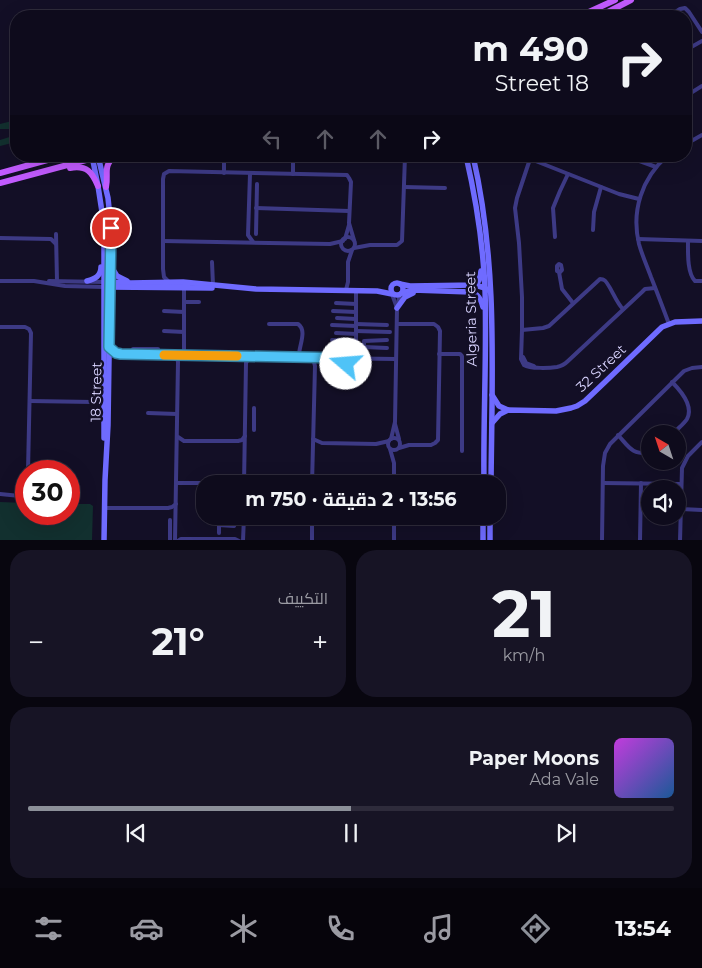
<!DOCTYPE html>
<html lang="ar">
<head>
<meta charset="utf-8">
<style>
  body { margin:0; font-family:Montserrat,Cairo,sans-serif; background:#171425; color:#f1f3f6; direction:rtl; height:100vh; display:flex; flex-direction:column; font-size:19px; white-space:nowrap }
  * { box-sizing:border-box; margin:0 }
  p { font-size:16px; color:#9b9ba3 }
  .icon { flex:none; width:28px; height:28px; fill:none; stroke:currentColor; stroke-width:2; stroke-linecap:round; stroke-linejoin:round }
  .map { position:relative; height:540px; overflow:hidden; direction:ltr }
  .sheet { display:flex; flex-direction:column; gap:10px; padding:10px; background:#08060f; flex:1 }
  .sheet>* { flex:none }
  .top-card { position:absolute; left:10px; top:10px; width:682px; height:152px; border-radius:20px; box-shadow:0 5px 20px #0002,0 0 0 1px #2e2b3b; direction:rtl; background:#0e0b1c; color:#f1f3f6; overflow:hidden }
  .needle { width:32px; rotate:321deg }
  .buttons { position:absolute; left:641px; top:425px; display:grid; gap:10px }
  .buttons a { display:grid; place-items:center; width:45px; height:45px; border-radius:50%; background:#0e0b1c; box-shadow:0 5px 20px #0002,0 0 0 1px #2e2b3b; font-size:25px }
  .speed { position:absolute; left:15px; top:460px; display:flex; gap:10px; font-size:25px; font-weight:700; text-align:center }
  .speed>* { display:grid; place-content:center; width:65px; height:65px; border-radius:50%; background:#0e0b1c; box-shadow:0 5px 20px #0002,0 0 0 1px #2e2b3b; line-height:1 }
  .speed .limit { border:8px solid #d22; background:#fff; color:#111 }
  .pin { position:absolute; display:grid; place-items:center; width:42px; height:42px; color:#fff; margin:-21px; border:2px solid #fff; border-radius:50%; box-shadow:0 1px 5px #0007 }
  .me { position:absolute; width:55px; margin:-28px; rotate:288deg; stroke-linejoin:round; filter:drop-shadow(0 0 4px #0008) }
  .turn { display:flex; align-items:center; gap:18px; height:105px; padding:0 20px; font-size:22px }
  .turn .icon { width:65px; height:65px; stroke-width:2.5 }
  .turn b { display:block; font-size:35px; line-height:42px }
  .lanes { display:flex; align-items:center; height:48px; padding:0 20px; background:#0003; justify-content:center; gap:25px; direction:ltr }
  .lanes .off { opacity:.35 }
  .big { font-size:38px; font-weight:700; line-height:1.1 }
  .sheet .card { flex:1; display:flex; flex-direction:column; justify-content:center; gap:8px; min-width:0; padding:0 18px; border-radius:20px; background:#171425 }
  .sheet .dial { align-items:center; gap:0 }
  .dial b { font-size:65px; line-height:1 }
  .song { display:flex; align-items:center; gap:15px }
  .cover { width:60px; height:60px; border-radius:8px; background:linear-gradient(135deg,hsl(290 70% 55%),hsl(210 70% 35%)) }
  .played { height:5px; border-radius:2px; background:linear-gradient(90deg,#8c9099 50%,#2e2b3b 50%) }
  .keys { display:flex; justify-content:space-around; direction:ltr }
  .heat { display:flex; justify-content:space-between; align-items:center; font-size:28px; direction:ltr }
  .sheet .tiles { flex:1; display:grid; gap:10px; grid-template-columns:1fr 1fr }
  .card:last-child { grid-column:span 2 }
  .trip { position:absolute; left:196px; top:475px; width:310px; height:50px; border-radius:20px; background:#0e0b1c; box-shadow:0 5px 20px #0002,0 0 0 1px #2e2b3b; font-weight:700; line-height:50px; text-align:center; direction:rtl }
  .tabs { display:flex; height:80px; justify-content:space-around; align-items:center; background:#06040b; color:#9b9ba3 }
  .tabs .icon { width:35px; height:35px }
  .tabs .selected { color:#8c9099 }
  .tabs b { font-size:22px; color:#f1f3f6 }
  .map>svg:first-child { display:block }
</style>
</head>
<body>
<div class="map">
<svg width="702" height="541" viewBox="0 0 702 541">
  <rect width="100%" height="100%" fill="#130f26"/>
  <g fill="#12302f">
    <path d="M16,120V127L9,129H0V124Z"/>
    <path d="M16,135V142L0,146V140Z"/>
    <path d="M0,502L26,503V514H69V504H90L93,506L92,540H0Z"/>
  </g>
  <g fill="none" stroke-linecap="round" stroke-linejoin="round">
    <g stroke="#3d3a85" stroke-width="4">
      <path d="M669,16L680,9L685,8L689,12L702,32"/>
      <path d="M686,50L702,41"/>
      <path d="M686,96L702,86"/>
      <path d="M686,144L702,135"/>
      <path d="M224,156V173"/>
      <path d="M523,156L619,194L639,199"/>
      <path d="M626,156L656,167"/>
      <path d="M667,156C642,178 631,211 639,244C642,255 647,266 651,277C657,292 663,308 669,324"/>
      <path d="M530,159L517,198L515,208L519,243L522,297V330L521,359L524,365C530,369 550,368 557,367C562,366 565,364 568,361L642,292L645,289L655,288"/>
      <path d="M250,174L248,235L253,242"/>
      <path d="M293,174V156"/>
      <path d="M404,187L445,188"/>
      <path d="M256,208L349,211"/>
      <path d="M593,230L594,212L601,187"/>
      <path d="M56,234L57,281"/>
      <path d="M256,234L257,184"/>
      <path d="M555,237L553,208L560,191L568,174"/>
      <circle cx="348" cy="244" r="7"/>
      <path d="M0,238L51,239L56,244"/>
      <path d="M345,239L349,225"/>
      <path d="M638,239L702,241"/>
      <path d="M163,241L330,244L343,241"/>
      <path d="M688,241C688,252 687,273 695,281H702"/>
      <path d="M354,248L370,245H397L402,241L405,156"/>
      <path d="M212,262L213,285"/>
      <path d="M559,264L561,265L562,270L560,272L557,271V266Z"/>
      <path d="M559,272L562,289L573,303"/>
      <path d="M0,281H34L65,286L104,287"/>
      <path d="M49,281L104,282"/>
      <path d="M170,283L164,277L163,269V179L164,174L169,171L347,175L349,178L351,182L349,223L354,240"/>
      <path d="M184,288V355"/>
      <path d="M346,290L348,282V262L352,250"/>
      <path d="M356,290V358"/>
      <path d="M392,294L397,308"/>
      <path d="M184,302H199"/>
      <path d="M336,303L356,304"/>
      <path d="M164,311L184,312"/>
      <path d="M333,311L356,312"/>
      <path d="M337,318L356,319"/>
      <path d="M269,324H298C308,331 298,347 299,357"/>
      <path d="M356,324L387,325"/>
      <path d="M397,324H434L438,327L440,331L438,440L435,443L431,445H409L399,448"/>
      <path d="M332,325L356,326"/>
      <path d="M0,327H25L29,329L31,333L28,471"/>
      <path d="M522,330L543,328L549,326L600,279C601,279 603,279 604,280C609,282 616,303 623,309"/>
      <path d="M164,331L184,332"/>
      <path d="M356,331L390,332"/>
      <path d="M336,333L356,334"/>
      <path d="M332,340L356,341"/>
      <path d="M109,347L116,353L121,355L396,359"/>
      <path d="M364,347L387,348"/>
      <path d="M336,348H356"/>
      <path d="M133,349H158"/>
      <path d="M439,354H460L462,356V451"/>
      <path d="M173,355L177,358L178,362L175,541"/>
      <path d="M310,357L314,362L315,366L312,484"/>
      <path d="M523,357L526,363L534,366"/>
      <path d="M346,358L347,377"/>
      <path d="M364,358V341L387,340"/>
      <path d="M672,382C680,390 694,406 687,419C684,424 677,429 673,434"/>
      <path d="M30,401L93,402L100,400L104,396"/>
      <path d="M254,408V430"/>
      <path d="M148,413L177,414"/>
      <path d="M395,424L399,439"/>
      <path d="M618,435C630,448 631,454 650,453"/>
      <path d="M178,437L184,441H238L242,440L245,436"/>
      <circle cx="394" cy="444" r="6"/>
      <path d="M313,439L322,443L376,444L389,441"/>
      <path d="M391,439L395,422L397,308L400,294"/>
      <path d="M390,449L394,463V484"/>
      <path d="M176,483H209"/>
      <path d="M603,483L681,484"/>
      <path d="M244,484L246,363L248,359L252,356"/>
      <path d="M0,494L20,496L26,494"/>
      <path d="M17,494L23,492L26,488"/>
      <path d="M104,508H168L172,507L176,504"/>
      <path d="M681,509L702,510"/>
      <path d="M219,517L233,516"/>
      <path d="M219,525L234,526L236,521H244"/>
      <path d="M219,533V516"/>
      <path d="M170,541V520"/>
      <path d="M178,541L181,539H235L239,541"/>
      <path d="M243,541L244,516"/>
      <path d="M312,541V516"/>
      <path d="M394,541V516"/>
      <path d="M602,541L603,466L605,453L610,444L684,371L692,368L702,367"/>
      <path d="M640,541L641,483"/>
      <path d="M680,541L682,468L688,456L702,442"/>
    </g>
    <g stroke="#6f6bff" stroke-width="5.5">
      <path d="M92,156L98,186L104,225V438"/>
      <path d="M98,156L108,198L111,227L108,425L105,480L104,541"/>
      <path d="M466,156C476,199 483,244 485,289C487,354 483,419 484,484"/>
      <path d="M473,156C498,264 492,374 491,484"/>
      <path d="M112,268L117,276L127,281"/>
      <path d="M87,281C95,279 101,276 101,267"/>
      <path d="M108,282L131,283L183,282L256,289L377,291L392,294"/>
      <circle cx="397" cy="289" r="6"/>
      <path d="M400,284L410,286L475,285C480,282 480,277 481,271"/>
      <path d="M475,285L485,288L487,290"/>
      <path d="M109,287L212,288"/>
      <path d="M402,293L413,290L470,292C478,294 481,299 483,307"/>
      <path d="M397,308L405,297L413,293"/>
      <path d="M492,395L499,406L508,410"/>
      <path d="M492,423L500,414L508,410L556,411L571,408L577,406L585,401L606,381L662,327L675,322L702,321"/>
      <path d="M483,541V516"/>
      <path d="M490,541V516"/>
    </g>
    <g stroke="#c25bff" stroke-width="6">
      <path d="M580,16L615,0"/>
      <path d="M600,16L631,0"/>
      <path d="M70,168C87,165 92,172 98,186"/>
      <path d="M0,173L62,156"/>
      <path d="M0,183L101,156"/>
      <path d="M106,187C109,173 102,167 115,156"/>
    </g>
  </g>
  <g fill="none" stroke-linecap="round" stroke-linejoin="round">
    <g stroke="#337fa1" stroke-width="12">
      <path id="route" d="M111,228L109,347L116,353L121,354L346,358V364"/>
    </g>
    <use href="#route" stroke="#4fc3f7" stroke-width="9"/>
    <path stroke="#f59e0b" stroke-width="9" d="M164,355L237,356"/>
  </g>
  <g text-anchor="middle" stroke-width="5" stroke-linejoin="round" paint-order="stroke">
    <g font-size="14" fill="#d9d4ff" stroke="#130f26">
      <text transform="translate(471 319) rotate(-91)" y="5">Algeria Street</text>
      <text transform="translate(601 368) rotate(-43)" y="5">32 Street</text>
      <text transform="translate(96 392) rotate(-89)" y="5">18 Street</text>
    </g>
  </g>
</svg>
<div class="buttons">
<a><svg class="needle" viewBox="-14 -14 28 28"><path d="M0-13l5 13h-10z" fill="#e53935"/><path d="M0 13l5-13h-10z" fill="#9b9ba3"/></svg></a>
<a><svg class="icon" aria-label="sound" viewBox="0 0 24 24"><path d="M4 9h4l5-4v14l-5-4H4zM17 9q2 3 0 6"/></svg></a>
</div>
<div class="speed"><div class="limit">30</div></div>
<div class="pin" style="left:111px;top:228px;background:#d93025"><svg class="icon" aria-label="arrive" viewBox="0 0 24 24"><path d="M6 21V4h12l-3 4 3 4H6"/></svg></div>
<svg class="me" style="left:346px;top:364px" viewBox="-20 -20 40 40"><circle r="19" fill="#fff"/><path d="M0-13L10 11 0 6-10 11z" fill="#4fc3f7"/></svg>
<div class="trip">13:56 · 2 دقيقة · 750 m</div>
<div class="top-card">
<div class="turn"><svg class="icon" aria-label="right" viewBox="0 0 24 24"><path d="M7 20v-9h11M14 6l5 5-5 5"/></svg><div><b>490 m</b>18 Street</div></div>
<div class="lanes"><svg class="icon off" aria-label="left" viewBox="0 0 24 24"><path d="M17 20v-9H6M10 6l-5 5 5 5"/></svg><svg class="icon off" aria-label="ahead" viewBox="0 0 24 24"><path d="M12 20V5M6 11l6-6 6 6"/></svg><svg class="icon off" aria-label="ahead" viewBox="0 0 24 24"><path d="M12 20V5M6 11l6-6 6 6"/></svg><svg class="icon" aria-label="right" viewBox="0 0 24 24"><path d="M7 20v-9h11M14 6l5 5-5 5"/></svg></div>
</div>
</div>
<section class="sheet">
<div class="tiles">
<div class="card dial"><b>21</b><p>km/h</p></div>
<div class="card"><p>التكييف</p>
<div class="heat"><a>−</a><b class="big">21°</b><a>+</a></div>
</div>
<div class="card">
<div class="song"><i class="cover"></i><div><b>Paper Moons</b><p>Ada Vale</p></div></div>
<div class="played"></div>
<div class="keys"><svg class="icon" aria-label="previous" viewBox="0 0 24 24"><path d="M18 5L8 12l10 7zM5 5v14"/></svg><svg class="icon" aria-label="pause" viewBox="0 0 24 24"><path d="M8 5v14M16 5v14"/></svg><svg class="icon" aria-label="next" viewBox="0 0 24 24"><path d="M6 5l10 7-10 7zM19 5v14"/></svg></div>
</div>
</div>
</section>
<nav class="tabs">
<b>13:54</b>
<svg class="icon selected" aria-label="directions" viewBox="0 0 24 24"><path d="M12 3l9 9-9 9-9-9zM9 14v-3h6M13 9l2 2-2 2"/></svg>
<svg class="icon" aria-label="music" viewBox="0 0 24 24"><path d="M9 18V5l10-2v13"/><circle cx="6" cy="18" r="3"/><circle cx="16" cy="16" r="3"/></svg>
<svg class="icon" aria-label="phone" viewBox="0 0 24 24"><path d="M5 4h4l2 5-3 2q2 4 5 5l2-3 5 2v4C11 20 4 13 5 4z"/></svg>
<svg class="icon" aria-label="climate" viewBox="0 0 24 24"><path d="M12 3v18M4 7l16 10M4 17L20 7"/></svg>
<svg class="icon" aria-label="car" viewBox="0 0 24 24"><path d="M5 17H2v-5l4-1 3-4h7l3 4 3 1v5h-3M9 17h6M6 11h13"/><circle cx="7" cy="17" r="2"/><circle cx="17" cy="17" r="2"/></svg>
<svg class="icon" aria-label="filters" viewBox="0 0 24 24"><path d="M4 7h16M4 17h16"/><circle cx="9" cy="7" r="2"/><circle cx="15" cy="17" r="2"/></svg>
</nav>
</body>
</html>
